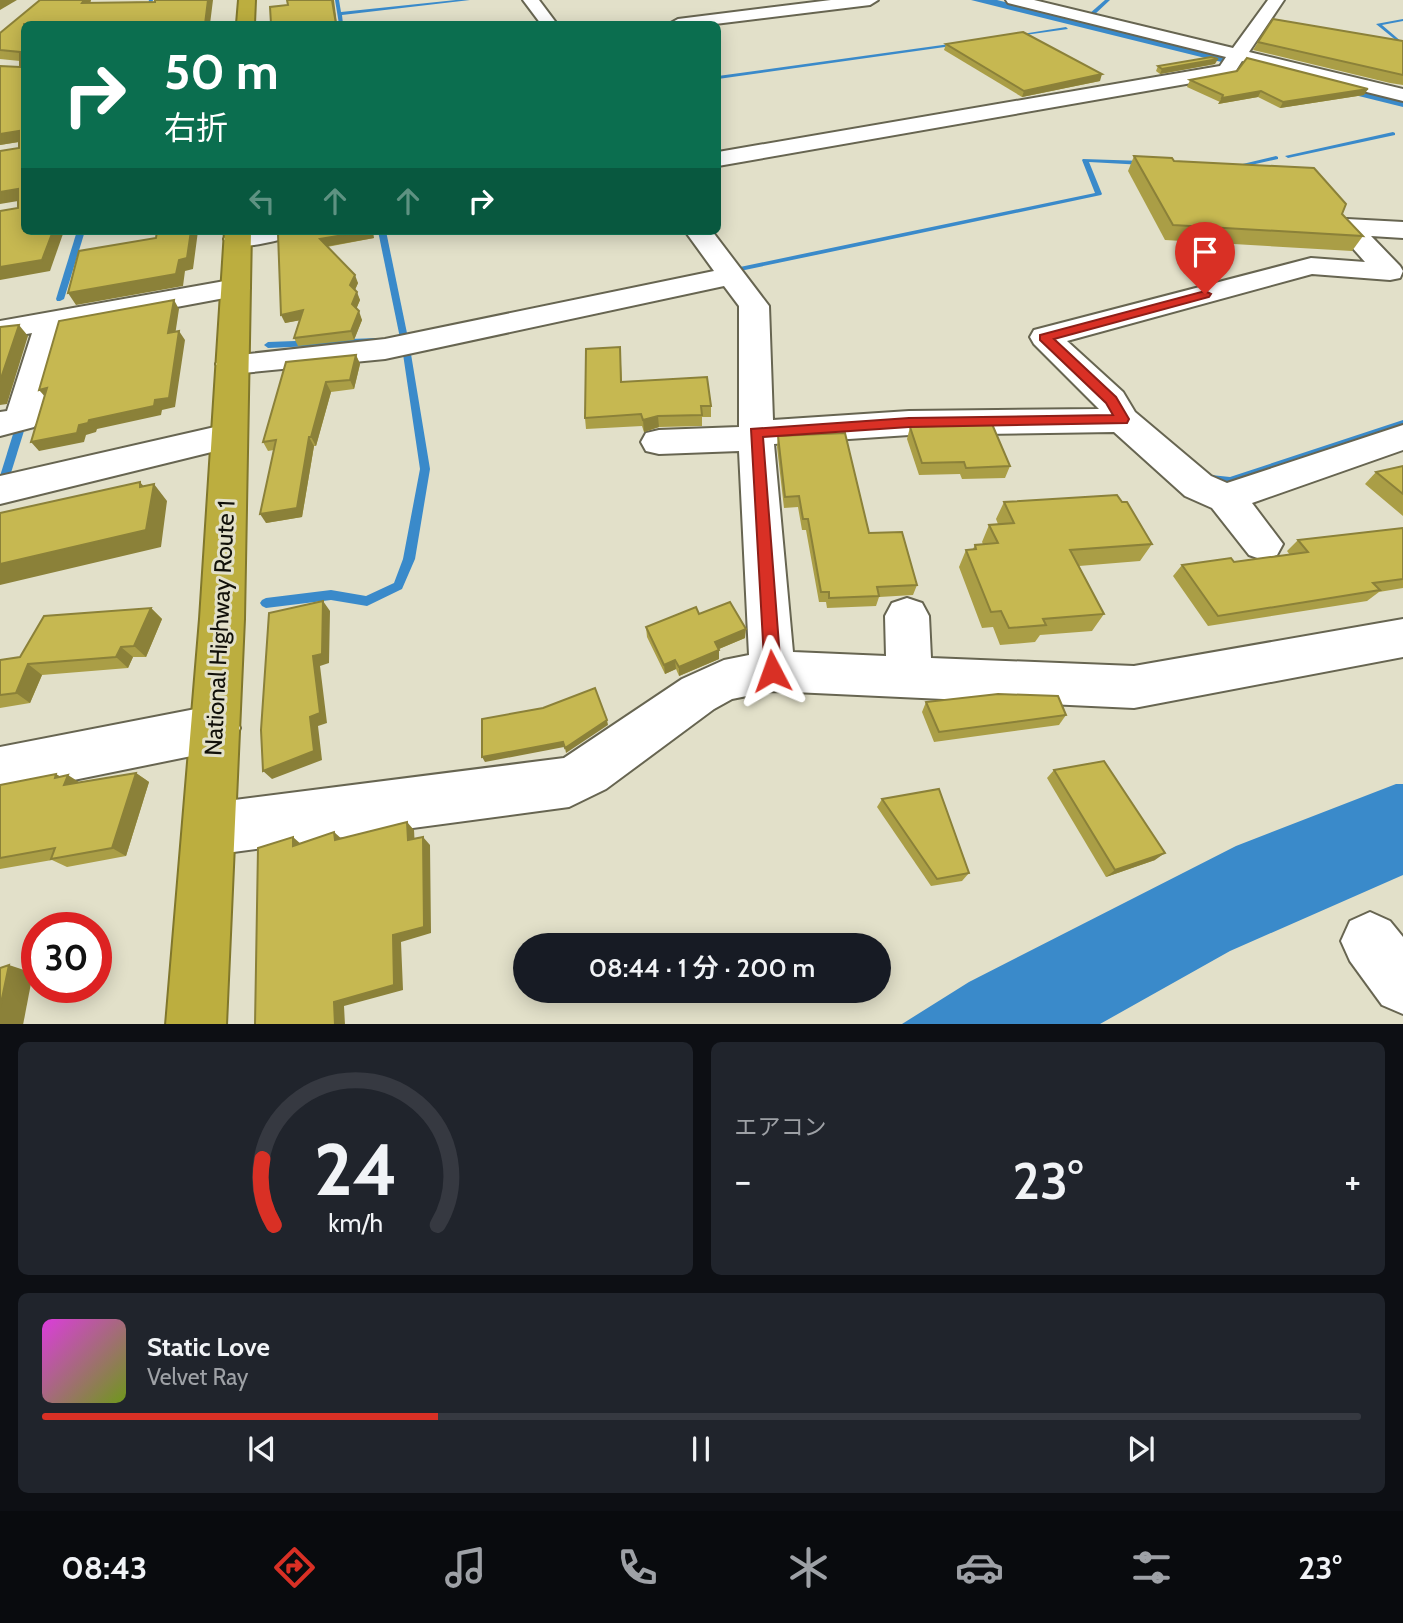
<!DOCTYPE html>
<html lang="ja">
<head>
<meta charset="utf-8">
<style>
  body { margin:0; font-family:Cabin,"Noto Sans JP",sans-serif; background:#20242c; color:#f1f3f6; height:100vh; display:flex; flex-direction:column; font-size:26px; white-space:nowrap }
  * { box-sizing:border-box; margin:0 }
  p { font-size:23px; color:#9ea1a6 }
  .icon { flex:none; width:38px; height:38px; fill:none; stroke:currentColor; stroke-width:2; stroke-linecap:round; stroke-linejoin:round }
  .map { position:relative; height:1024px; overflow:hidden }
  .panel { display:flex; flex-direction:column; gap:18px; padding:18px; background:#0d0f14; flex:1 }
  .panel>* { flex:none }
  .top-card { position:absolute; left:21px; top:21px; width:700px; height:214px; border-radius:10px; box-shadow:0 4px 18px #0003; background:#0b6e4f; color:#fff; overflow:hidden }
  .speed { position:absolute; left:21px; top:912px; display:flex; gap:14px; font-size:35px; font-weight:700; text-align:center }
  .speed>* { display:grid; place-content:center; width:91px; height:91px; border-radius:50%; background:#171b24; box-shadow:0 4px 18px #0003; line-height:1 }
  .speed .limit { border:10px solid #d22; background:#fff; color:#111 }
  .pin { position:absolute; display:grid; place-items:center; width:60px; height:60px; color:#fff; margin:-72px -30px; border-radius:50% 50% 50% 0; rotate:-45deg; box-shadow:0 0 7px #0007 }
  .pin .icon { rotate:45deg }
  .me { position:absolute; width:77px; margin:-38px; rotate:356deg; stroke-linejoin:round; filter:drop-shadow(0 0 5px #0008) }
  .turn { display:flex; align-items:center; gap:24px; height:147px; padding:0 28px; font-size:32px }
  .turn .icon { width:91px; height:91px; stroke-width:2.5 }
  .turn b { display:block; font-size:49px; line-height:60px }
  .lanes { display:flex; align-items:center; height:66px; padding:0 28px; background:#0003; justify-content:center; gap:35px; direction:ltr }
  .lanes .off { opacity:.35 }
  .big { font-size:52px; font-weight:600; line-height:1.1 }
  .panel .widget { flex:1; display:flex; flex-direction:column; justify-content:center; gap:10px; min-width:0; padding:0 24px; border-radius:10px; background:#20242c }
  .panel .dial { align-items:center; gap:0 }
  .dial svg { height:182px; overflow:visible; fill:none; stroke:#363941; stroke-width:7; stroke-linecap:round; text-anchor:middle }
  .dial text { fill:#f1f3f6; stroke:none }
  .song { display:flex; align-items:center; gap:21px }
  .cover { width:84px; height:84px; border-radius:10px; background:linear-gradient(135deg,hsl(300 70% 55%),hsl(80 70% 35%)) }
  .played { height:7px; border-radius:4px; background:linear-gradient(90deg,#d93025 30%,#363941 30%) }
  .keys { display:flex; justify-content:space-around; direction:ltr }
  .heat { display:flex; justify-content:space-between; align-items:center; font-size:38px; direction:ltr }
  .panel .tiles { flex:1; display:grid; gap:18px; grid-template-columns:1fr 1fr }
  .widget:last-child { grid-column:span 2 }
  .trip { position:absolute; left:513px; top:933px; width:378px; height:70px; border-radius:35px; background:#171b24; box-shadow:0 4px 18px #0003; font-weight:600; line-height:70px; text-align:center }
  .tabs { display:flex; height:112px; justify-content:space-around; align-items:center; background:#090b0e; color:#9ea1a6 }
  .tabs .icon { width:49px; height:49px }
  .tabs .active { color:#d93025 }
  .tabs b { font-size:32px; color:#f1f3f6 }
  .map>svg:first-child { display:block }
</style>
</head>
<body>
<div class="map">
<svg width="1403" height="1025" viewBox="0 0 1403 1025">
  <rect width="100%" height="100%" fill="#e2e0c9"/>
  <g fill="#3a8aca">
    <path d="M971,0H997L1403,100V107Z"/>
    <path d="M1396,784H1403V875L1230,951L1100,1024H902L969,982L1236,846Z"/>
  </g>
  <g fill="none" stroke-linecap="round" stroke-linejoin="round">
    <g fill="#3a8aca" fill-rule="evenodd">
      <path d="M149,0H153L146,24H142Z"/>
      <path d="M335,0H339L341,12L456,0H470L342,15L343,24H339Z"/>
      <path d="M1105,0H1110L1093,16H1089V14Z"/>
      <path d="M1403,19V21L1382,25L1403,43V46L1376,24Z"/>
      <path d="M1066,27L1068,29L1011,37L1009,36Z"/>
      <path d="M957,43L959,45L718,79V76Z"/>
      <path d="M1393,132L1395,133V135L1288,158L1285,156Z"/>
      <path d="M1276,156L1278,157V159L1233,169L1230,167Z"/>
      <path d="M1083,159L1144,161L1147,163L1144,165L1089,162L1102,194L1101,195L740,271L736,269L740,267L1095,193L1082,160Z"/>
      <path d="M77,231H85L64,299L60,301H57L56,299Z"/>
      <path d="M378,231H386L408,338L404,341L400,338Z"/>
      <path d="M377,338L381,341L380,343L268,348L264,345L268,342Z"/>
      <path d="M407,351L411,354L430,469L415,559L402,589L367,606L331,600L266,608L262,606L260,603L262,600L266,598L331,590L366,596L394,583L403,559L420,469L403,354Z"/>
      <path d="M1403,420V426L1230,485L1211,483L1206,479L1211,475L1230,477Z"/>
      <path d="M19,428L24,431L10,476L9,479H1L0,476L14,431Z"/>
    </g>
    <g stroke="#676551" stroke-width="4">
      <g id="minor">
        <path d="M523,0H539L557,24H541Z"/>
        <path d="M831,0H878L870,5L715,24H669L678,19Z"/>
        <path d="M1006,0H1034L1233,48L1268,0H1284L1249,52L1403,89V101L1242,61L1233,75L1226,77L718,166V152L1220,66L1226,57L1008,3Z"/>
        <path d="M1347,219L1403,222V238L1371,236L1400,266L1403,271L1400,278L1390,280L1312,274L1067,341L1123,392L1135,412L1211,476L1227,483L1403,425V450L1252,503L1283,544L1277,555L1263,560L1249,555L1212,508L1185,496L1114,432L909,435L774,444L793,652L886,656L885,616L892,603L907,598L922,603L929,616L931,658L1134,666L1403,619V657L1134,708L772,691L732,699L714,709L606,789L569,807L211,855L192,848L185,829L192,810L211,803L564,758L682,679L724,660L749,655L739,451L659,454L646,451L641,442L646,433L659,430L739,427V306L724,286L385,359L232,374L221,371L216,364L221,357L385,339L714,271L685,231H712L769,306L773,420L909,411L1099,409L1034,344L1030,337L1034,330L1311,258L1365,262L1334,227L1338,221Z"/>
        <path d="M237,231H296L292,237C273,241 247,249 228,245L224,239L228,233Z"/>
        <path d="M236,279L246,282L250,288L246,294L64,328L39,419L34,427L0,436V412L7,411L32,333L0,339V321Z"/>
        <path d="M228,424L240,427L246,436L240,445L0,504V476Z"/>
        <path d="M216,705L233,712L240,728L233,744L216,751L0,795V747Z"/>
        <path d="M1370,912L1390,921L1403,937V1014L1382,1005L1350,961L1341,941L1350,921Z"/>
      </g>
    </g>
    <g stroke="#80772c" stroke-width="4">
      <g id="highway">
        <path d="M239,0H255L254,24H237Z"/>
        <path d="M225,231H251L244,619L226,1025H166L200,619Z"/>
      </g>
    </g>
    <use href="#minor" fill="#fff" fill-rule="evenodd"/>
    <use href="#highway" fill="#bcae3f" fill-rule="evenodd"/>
  </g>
  <g fill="#aa9e46">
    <path d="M91,0L90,3L213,0L24,24L50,271L18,208L19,142L0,145L20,67V61L0,59V33Z"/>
    <path d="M1403,41V85L1390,83L1253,50L1258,42Z"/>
    <path d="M946,44L1100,81L1022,97L944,50Z"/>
    <path d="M1215,64L1160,74L1156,71L1158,66Z"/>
    <path d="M1190,80L1364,95L1280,108L1258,97L1218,104L1220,102L1187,87Z"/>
    <path d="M1134,156L1174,161L1363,236L1352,251L1165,240L1128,171Z"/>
    <path d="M278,234L374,238L327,247L358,283L355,290L360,300L356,309L362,320L354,340L298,346L294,338L300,320L285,323Z"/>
    <path d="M620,347L622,382L711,406V417H702V426L659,427L644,432L642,426L586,429L585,418Z"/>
    <path d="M356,355L360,364L354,389L331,392L316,446H314L302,517L266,523L274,450L268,451L263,442Z"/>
    <path d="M910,427L1010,466L1005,478L962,479L960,474L919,475L907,439Z"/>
    <path d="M778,436L917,585L913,595L879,597L876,606L827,608L826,602H819L806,530H802L798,507L784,508L777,447Z"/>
    <path d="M1403,466V516L1365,484L1376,472Z"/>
    <path d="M1004,502L1152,544L1140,561L1079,566L1104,614L1092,631L1040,635L1035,642L1000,645L993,627L982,628L959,567L966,550L973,549L975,545L983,544L982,542L989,525L998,524L996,519Z"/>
    <path d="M1403,528V588L1379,592L1367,601L1208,626L1173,576L1182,565L1234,562L1290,555L1287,551L1298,540Z"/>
    <path d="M151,608L162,619L146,657H133L128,668L42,675L30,703L0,708V660L20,657Z"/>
    <path d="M699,614L745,638L719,649V659L679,676L676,669L665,674L647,637L646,627Z"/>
    <path d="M926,702L1066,715L1059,725L934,742L922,712Z"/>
    <path d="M1054,770L1155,860L1106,877L1047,778Z"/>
    <path d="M136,773L149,782L126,856L67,867L52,860L0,869V785L56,774L60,777L79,782Z"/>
    <path d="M882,799L969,873L962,881L931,886L877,807Z"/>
  </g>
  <g fill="#8b8139">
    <path d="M0,0H17L0,10Z"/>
    <path d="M84,0H91L87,12L82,3Z"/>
    <path d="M208,0H213L210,24H205Z"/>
    <path d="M332,0H334L337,24H336Z"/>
    <path d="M1218,59L1215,64L1160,74L1162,69Z"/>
    <path d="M1102,74L1100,81L1022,97L1024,91Z"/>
    <path d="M1368,89L1364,95L1280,108L1283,102Z"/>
    <path d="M1261,91L1258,97L1218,104L1222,98Z"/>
    <path d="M19,131L24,141L0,145V134Z"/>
    <path d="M18,189L24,200L0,204V192Z"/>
    <path d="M53,231H64L50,271L0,280V267Z"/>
    <path d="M191,231H198L193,269L185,271L183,286L76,305L68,293L179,260Z"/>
    <path d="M368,231H373L374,238L323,247L320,239Z"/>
    <path d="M355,275L358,283L353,294L350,285Z"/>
    <path d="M357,292L360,300L355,312L352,304Z"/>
    <path d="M174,300L179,309L174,342L168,333Z"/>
    <path d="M303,310L307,319L285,323L281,315Z"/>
    <path d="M359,311L362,320L354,340L351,331Z"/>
    <path d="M19,325L28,336L7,404L0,405V381Z"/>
    <path d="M179,331L185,340L175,407L162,410L161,415L97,429L96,432L86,435L84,442L39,451L31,442L89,420L155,400Z"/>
    <path d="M356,355L360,364L354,389L350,380Z"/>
    <path d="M326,382L331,392L316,446L311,437Z"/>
    <path d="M47,388V399L39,390Z"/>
    <path d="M658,416L659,427L644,432L643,420Z"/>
    <path d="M309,437L314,446L302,517L266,523L260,514Z"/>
    <path d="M140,482L152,496L154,484L167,501L161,547L0,585V564L140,487Z"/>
    <path d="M323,601L330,611L329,663L320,666L327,723L318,726L322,760L272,779L263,771L310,717L313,656Z"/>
    <path d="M151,608L162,619L146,657L134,646Z"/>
    <path d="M746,629L745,638L714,651L715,642Z"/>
    <path d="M121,647L133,657L128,668L116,657Z"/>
    <path d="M719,650V659L679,676V667Z"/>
    <path d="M675,660L676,669L665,674L664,665Z"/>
    <path d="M28,664L42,675L30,703L16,693Z"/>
    <path d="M607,720L608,725L566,753L565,748Z"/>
    <path d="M563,742L564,747L485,762L482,757Z"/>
    <path d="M136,773L149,782L126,856L112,848Z"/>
    <path d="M56,774L66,780L68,775L82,784L79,794L55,778Z"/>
    <path d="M407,822L414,830L415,848L408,840Z"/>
    <path d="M334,832L343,840H335Z"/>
    <path d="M293,837L302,845L293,846Z"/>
    <path d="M423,837L430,845L431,933L401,942L403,990L344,1006L345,1025H335L334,1002L393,935Z"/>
    <path d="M1165,853L1155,860L1106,877L1115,870Z"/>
    <path d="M9,965L33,973L23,1025H0V1008Z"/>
  </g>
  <g fill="#c6b851" stroke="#8b8139" stroke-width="2">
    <path d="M40,0H84L82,3L155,2V0H208L205,24H24V231H53L42,260L0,267V211L18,208V189L0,192V151L19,148V131L0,134V66L20,67V52L0,50V33Z"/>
    <path d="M287,0H332L336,24H271L270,7L288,5Z"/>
    <path d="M1273,19L1403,41V75L1258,42Z"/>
    <path d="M1023,32L1102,74L1024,91L946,44Z"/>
    <path d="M1211,57L1218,59L1162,69L1158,66Z"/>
    <path d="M1247,58L1368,89L1283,102L1261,91L1222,98L1223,95L1190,80L1237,71Z"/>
    <path d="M1134,156L1172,158L1174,161L1314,168L1346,204L1342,214L1363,236L1173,225Z"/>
    <path d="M157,231H191L187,258L179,260L176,274L68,293L79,251L156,238Z"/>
    <path d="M286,231H368L320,239L355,275L350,285L357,292L352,304L359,311L351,331L294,338L303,310L281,315L278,234Z"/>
    <path d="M174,300L168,333L179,331L169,398L155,400L154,406L89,420L88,423L79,425L77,433L31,442L47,388L39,390L59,321Z"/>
    <path d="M19,325L0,381V327Z"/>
    <path d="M620,347L621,382L707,377L711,406H701L702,415L658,416L643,420L641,414L585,418L586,349Z"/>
    <path d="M356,355L350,380L326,382L311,437H309L297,508L260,514L276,440L263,442L286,362Z"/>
    <path d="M992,424L1010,466L966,468L964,462L922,463L910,427Z"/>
    <path d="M845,433L869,533L902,532L917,585L877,587L879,596L829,598V592H821L808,519H803L799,496L785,497L778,436Z"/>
    <path d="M1403,466V494L1376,472Z"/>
    <path d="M140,482V487L154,484L146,530L0,564V513Z"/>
    <path d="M1117,495L1122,502H1127L1152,544L1070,550L1104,614L1043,619L1046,625L1009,628L1001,611L991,612L966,550L976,549L975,545L998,543L989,525L1014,523L1004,502Z"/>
    <path d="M1403,528V579L1373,583L1380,590L1218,616L1182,565L1231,558L1234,562L1308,552L1298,540Z"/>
    <path d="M323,601L322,654L313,656L320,713L310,717L314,751L263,771L261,730L269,613Z"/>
    <path d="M730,602L746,629L715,642L719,650L679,667L675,660L664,665L646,627L696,607L699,614Z"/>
    <path d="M151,608L134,646L121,647L116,657L28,664L16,693L0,695V660L20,657L44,616Z"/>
    <path d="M595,688L607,720L565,748L563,742L482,757V719L543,708Z"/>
    <path d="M998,694L1058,696L1066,715L939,732L926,702Z"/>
    <path d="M1104,761L1165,853L1115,870L1054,770Z"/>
    <path d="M136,773L112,848L51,859L55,848L0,858V785L56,774L55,778L68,775L64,785Z"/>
    <path d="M939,789L969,873L937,879L882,799Z"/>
    <path d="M407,822L408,840L423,837L424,927L393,935L394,985L334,1002L335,1025H255L258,848L293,837V846L334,832L335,840Z"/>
    <path d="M9,965L0,1008V968Z"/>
  </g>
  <path fill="#d93025" stroke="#8d1f18" stroke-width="2" d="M1205,291L1211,294L1209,297L1054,339L1116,397L1129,419L1127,423L909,427L763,437L781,671L778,677L772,680L765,677L751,429L909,418L1113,415L1106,403L1040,340V335Z"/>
  <g text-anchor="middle" stroke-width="6" stroke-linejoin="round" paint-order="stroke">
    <g font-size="24" fill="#111009" stroke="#e2e0c9">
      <text transform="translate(220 628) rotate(-87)" y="8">National Highway Route 1</text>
    </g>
  </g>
</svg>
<div class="speed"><div class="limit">30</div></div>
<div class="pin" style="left:1205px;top:294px;background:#d93025"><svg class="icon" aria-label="arrive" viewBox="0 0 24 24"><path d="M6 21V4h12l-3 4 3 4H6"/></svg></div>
<svg class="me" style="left:772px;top:671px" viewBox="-20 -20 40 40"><path d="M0-17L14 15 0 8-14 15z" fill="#d93025" stroke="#fff" stroke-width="4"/></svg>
<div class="trip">08:44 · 1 分 · 200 m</div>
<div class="top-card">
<div class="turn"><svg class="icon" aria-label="right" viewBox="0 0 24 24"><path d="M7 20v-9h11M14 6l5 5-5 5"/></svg><div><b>50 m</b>右折</div></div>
<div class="lanes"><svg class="icon off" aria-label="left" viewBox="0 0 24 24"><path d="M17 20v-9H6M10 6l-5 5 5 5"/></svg><svg class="icon off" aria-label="ahead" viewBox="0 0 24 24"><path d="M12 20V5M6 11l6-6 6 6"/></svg><svg class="icon off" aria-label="ahead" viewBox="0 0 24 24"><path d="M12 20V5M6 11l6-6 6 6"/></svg><svg class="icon" aria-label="right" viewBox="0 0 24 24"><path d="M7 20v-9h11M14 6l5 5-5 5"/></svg></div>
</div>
</div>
<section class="panel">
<div class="tiles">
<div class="widget dial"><svg viewBox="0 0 100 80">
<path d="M14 69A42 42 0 1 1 86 69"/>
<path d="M14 69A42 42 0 0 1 9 40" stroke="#d93025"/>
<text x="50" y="56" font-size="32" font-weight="700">24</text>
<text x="50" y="72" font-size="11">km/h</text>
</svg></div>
<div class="widget"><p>エアコン</p>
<div class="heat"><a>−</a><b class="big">23°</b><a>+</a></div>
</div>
<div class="widget">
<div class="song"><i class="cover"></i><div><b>Static Love</b><p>Velvet Ray</p></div></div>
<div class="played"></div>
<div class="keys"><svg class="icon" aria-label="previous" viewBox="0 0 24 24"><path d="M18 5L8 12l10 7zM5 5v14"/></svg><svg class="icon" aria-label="pause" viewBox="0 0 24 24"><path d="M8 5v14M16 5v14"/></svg><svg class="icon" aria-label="next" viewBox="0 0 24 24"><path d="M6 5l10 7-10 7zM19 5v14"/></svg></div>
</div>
</div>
</section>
<nav class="tabs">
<b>08:43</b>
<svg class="icon active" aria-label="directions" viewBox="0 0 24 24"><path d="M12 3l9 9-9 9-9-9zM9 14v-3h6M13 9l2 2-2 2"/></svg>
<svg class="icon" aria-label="music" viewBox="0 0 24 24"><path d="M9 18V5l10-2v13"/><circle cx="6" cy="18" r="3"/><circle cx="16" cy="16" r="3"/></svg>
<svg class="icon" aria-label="phone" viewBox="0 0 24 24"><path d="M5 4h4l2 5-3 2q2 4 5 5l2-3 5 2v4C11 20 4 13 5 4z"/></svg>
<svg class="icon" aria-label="climate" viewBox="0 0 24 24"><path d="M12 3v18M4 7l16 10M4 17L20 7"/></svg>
<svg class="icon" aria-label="car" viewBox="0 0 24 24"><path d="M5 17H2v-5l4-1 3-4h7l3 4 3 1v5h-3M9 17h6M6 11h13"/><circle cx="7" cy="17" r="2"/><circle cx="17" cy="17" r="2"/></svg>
<svg class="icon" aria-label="filters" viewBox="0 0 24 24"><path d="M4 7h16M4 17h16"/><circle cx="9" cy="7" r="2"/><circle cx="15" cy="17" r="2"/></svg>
<b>23°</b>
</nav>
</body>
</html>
